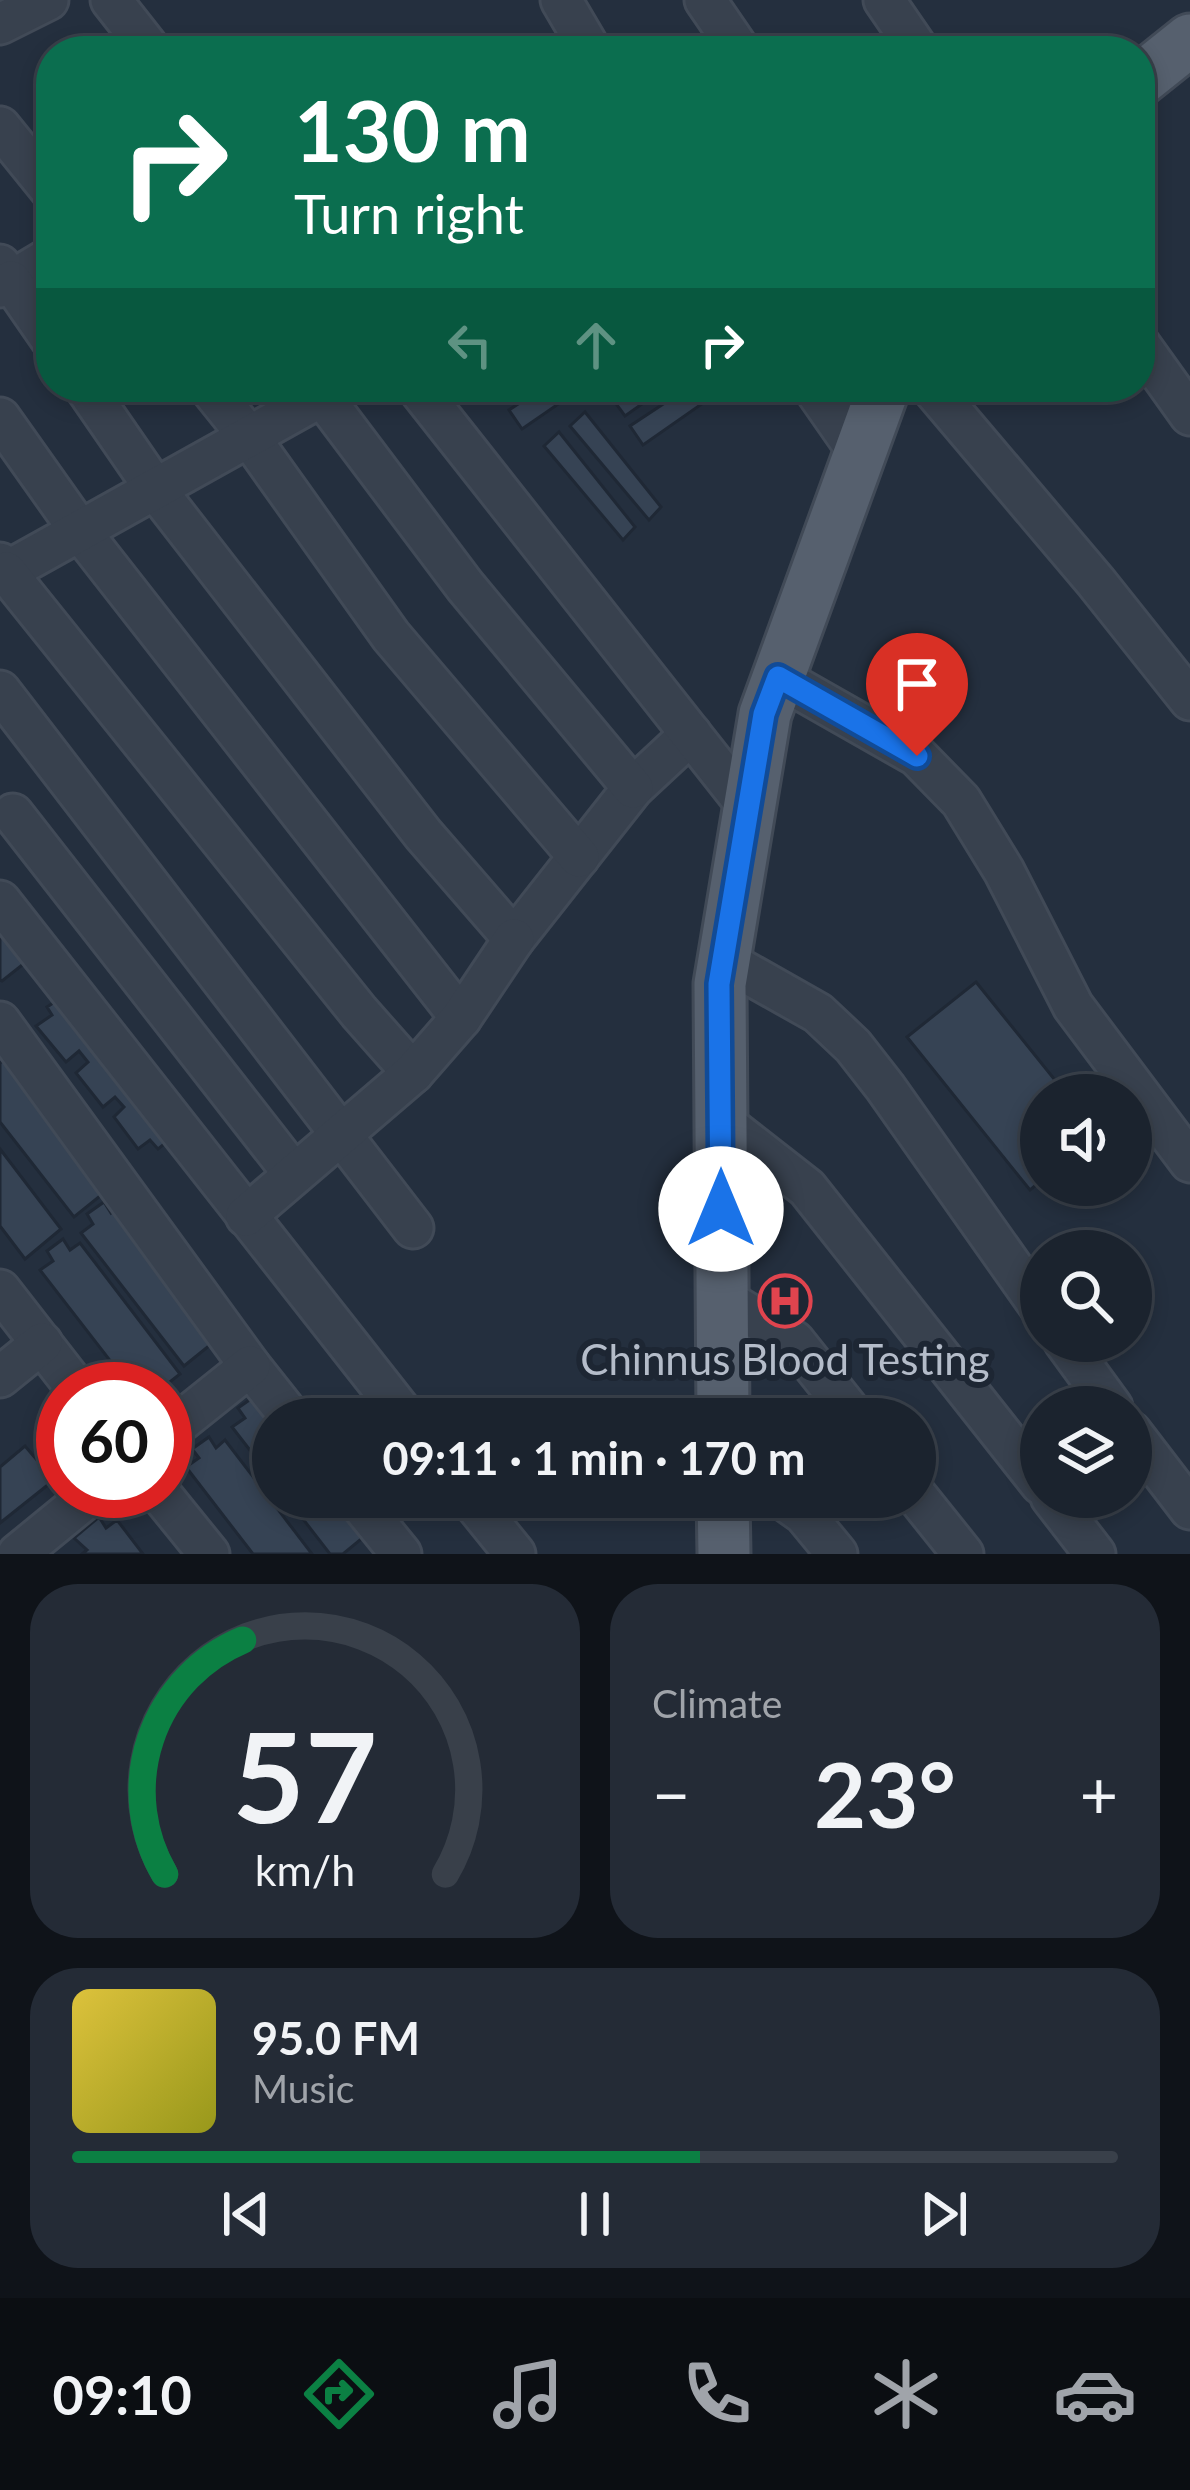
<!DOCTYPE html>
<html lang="en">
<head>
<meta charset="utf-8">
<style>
  body { margin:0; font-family:Lato,sans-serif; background:#242b36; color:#f1f3f6; height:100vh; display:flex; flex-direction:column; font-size:45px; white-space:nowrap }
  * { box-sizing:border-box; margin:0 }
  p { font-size:39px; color:#a0a4aa }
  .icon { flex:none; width:66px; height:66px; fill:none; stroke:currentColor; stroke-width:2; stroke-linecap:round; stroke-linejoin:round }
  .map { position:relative; height:1554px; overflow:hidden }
  .drawer { display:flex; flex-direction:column; gap:30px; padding:30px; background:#0f1319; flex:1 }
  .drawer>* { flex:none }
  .top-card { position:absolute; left:36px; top:36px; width:1119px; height:366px; border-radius:48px; box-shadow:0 6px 18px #0003,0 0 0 3px #39404a; background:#0b6e4f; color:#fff; overflow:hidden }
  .buttons { position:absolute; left:1020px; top:1074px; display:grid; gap:24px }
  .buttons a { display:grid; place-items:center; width:132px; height:132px; border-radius:50%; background:#1b232e; box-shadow:0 6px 18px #0003,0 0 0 3px #39404a; font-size:60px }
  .speed { position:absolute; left:36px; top:1362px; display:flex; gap:24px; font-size:60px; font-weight:700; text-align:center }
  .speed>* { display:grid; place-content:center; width:156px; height:156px; border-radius:50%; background:#1b232e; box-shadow:0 6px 18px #0003,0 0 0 3px #39404a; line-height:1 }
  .speed .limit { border:18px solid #d22; background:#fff; color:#111 }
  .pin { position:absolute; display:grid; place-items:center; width:102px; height:102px; color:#fff; margin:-123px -51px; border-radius:50% 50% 50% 0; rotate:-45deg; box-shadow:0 0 12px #0007 }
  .pin .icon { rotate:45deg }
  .me { position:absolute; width:132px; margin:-66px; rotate:0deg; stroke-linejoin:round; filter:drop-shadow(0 0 9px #0008) }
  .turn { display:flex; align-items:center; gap:42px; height:252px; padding:0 60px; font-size:54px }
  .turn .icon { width:156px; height:156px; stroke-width:2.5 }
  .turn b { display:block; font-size:84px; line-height:102px }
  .lanes { display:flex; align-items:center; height:114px; padding:0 60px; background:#0003; justify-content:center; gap:60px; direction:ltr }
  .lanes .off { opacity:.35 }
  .big { font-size:90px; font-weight:700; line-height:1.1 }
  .drawer .widget { flex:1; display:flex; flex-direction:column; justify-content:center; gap:18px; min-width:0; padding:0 42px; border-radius:48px; background:#242b36 }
  .drawer .dial { align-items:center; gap:0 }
  .dial svg { height:312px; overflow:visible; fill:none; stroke:#39404a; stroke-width:7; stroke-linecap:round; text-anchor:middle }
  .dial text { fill:#f1f3f6; stroke:none }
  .song { display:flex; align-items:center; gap:36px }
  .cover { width:144px; height:144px; border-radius:18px; background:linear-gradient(135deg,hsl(50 70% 55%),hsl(60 70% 35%)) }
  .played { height:12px; border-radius:6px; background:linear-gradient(90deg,#0b8043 60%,#39404a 60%) }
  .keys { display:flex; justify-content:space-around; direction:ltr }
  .heat { display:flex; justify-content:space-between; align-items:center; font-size:66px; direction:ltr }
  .drawer .tiles { flex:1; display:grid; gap:30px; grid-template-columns:1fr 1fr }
  .widget:last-child { grid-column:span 2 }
  .trip { position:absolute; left:252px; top:1398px; width:684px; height:120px; border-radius:60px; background:#1b232e; box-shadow:0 6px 18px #0003,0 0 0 3px #39404a; font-weight:700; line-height:120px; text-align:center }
  .tabs { display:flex; height:192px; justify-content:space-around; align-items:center; background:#0b0e12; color:#a0a4aa }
  .tabs .icon { width:84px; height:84px }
  .tabs .selected { color:#0b8043 }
  .tabs b { font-size:54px; color:#f1f3f6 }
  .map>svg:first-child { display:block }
</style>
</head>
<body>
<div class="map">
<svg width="1190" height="1554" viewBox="0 0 1190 1554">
  <rect width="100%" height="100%" fill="#242f3e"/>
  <g fill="#364354" stroke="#1f2835" stroke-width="3">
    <path d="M544,387H583L522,429L509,410Z"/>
    <path d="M626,387H666L625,416L611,397Z"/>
    <path d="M689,387H726L643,445L630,426Z"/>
    <path d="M585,412L661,507L649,520L570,426Z"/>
    <path d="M559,432L635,527L623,540L544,446Z"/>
    <path d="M0,907L26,962L2,981L0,980Z"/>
    <path d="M976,982L1067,1095H1041V1181L1030,1190L907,1037Z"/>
    <path d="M61,998L173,1137L158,1149L150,1140L138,1149L114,1117L124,1107L115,1097L103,1107L76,1073L88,1062L79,1051L66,1062L36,1026L52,1015L47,1007Z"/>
    <path d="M10,1057L110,1188L74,1217L0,1122V1063Z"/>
    <path d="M0,1149L61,1229L25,1259L0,1226Z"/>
    <path d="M104,1202L111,1213L120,1206L220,1337L184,1366L81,1233L93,1224L87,1214Z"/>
    <path d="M63,1239L70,1250L80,1243L180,1374L161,1389H132L40,1270L53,1261L47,1251Z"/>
    <path d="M255,1396L273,1419V1480L232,1427L245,1418L238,1408Z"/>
    <path d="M209,1437L216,1448L225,1440L312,1554H253L186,1467L199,1458L192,1449Z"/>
    <path d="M25,1446L54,1480L0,1523V1467Z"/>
    <path d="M286,1497H346L371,1531L343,1554H330Z"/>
    <path d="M99,1517L106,1528L117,1520L143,1554H82L87,1550L74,1538Z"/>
  </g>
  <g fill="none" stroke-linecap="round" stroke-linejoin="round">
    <g stroke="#414a57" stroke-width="45">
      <g id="minor">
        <path d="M111,0L151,51"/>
        <path d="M561,0L591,51"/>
        <path d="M705,0L740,51"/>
        <path d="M884,0L919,51"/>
        <path d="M0,24L48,0"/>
        <path d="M0,127L51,190"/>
        <path d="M0,265L11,281L51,257"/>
        <path d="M0,287L11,281L51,339"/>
        <path d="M1140,345L1190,415"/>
        <path d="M85,387L156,490L423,834L514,939L633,788L691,734"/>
        <path d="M209,387L250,438L391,636L579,857"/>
        <path d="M417,387L749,808"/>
        <path d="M813,387L859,453"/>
        <path d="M931,387L1096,582L1190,700"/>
        <path d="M0,418L80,531L461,1018"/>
        <path d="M0,563L6,572L322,396L465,586L633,788"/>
        <path d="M6,572L359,1012L413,1073"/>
        <path d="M778,677L917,756L961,801L1004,871L1073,1006L1190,1162"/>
        <path d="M0,691L413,1228"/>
        <path d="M13,814L294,1174"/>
        <path d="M0,901L407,1419"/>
        <path d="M724,960L818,1013L853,1046L885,1087L1041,1308"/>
        <path d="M0,1022L250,1366L292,1419"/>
        <path d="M720,1120L807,1188L1041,1484"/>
        <path d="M246,1216L413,1073L461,1018L514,939"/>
        <path d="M0,1290L77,1389"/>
        <path d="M722,1298L794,1341L856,1419"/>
        <path d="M1064,1341L1112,1407"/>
        <path d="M0,1377L42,1343"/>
        <path d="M1131,1432L1190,1509"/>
        <path d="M165,1434L250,1366"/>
        <path d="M158,1491L209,1554"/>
        <path d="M915,1494L963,1554"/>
        <path d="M355,1497L401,1554"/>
        <path d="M469,1497L515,1554"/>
        <path d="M780,1497L804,1514L837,1554"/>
        <path d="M1051,1497L1095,1554"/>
        <path d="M18,1554L95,1491"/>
      </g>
    </g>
    <g stroke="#414a57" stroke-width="57">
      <g id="major">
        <path d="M1140,80L1190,40"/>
        <path d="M723,1419L720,984L765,714L884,387"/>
        <path d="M723,1497L724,1554"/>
      </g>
    </g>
    <use href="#minor" stroke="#38414e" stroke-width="39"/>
    <use href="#major" stroke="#56606e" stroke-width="51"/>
  </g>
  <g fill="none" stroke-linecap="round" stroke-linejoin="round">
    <g stroke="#114b97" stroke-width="30">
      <path id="route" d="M721,1209L719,984L764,714L778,677L917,756"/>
    </g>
    <use href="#route" stroke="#1a73e8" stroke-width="21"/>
  </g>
  <defs>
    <g id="hospital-ring" transform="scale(2.7)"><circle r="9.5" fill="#1d2633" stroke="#e0444e" stroke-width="1.5"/><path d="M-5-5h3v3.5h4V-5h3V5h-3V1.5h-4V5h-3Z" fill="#e0444e"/></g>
  </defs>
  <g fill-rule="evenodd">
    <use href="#hospital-ring" x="785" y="1301"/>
  </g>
  <g text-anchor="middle" stroke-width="12" stroke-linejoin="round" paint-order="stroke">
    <g font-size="42" fill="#b4bcc9" stroke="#1d2633">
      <text x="785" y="1375">Chinnus Blood Testing</text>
    </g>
  </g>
</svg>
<div class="buttons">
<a><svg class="icon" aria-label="sound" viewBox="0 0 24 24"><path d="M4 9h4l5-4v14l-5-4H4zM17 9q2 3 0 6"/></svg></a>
<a><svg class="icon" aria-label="search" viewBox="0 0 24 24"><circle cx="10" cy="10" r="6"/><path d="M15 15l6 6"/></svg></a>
<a><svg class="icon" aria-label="layers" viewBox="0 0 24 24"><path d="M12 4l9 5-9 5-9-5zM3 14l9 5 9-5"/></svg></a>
</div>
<div class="speed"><div class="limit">60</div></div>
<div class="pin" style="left:917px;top:756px;background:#d93025"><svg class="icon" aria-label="arrive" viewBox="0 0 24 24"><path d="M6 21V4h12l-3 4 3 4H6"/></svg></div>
<svg class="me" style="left:721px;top:1209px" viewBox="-20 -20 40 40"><circle r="19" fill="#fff"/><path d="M0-13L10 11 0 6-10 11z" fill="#1a73e8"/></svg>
<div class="trip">09:11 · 1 min · 170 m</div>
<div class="top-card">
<div class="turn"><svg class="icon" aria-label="right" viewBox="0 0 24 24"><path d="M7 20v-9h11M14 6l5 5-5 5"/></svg><div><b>130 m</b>Turn right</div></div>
<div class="lanes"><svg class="icon off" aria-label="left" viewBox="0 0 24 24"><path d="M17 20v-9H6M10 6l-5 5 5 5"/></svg><svg class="icon off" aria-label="ahead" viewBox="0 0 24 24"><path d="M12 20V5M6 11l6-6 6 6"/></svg><svg class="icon" aria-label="right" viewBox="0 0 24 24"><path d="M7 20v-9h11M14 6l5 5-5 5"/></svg></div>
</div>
</div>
<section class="drawer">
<div class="tiles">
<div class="widget dial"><svg viewBox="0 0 100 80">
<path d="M14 69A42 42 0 1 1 86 69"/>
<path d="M14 69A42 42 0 0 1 34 9" stroke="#0b8043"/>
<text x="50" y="56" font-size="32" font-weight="700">57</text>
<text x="50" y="72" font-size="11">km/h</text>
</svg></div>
<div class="widget"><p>Climate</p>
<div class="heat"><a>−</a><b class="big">23°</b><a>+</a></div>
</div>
<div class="widget">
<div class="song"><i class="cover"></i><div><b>95.0 FM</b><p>Music</p></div></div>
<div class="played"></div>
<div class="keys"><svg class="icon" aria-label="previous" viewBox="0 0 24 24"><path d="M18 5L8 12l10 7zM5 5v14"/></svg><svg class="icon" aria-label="pause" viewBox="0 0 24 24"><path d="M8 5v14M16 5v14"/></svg><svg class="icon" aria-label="next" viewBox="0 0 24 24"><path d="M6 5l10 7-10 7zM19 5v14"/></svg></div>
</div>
</div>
</section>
<nav class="tabs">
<b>09:10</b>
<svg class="icon selected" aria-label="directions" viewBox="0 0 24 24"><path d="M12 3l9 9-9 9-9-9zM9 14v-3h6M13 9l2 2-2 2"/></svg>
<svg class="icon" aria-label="music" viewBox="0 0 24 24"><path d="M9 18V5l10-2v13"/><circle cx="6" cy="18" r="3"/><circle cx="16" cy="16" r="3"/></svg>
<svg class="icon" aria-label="phone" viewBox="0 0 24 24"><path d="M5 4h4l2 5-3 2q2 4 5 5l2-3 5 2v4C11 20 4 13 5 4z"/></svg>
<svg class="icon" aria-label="climate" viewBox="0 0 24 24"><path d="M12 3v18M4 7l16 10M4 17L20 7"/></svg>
<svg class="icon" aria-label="car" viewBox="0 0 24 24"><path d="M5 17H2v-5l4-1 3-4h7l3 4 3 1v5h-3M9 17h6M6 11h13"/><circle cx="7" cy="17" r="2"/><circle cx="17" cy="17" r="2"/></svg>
</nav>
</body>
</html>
